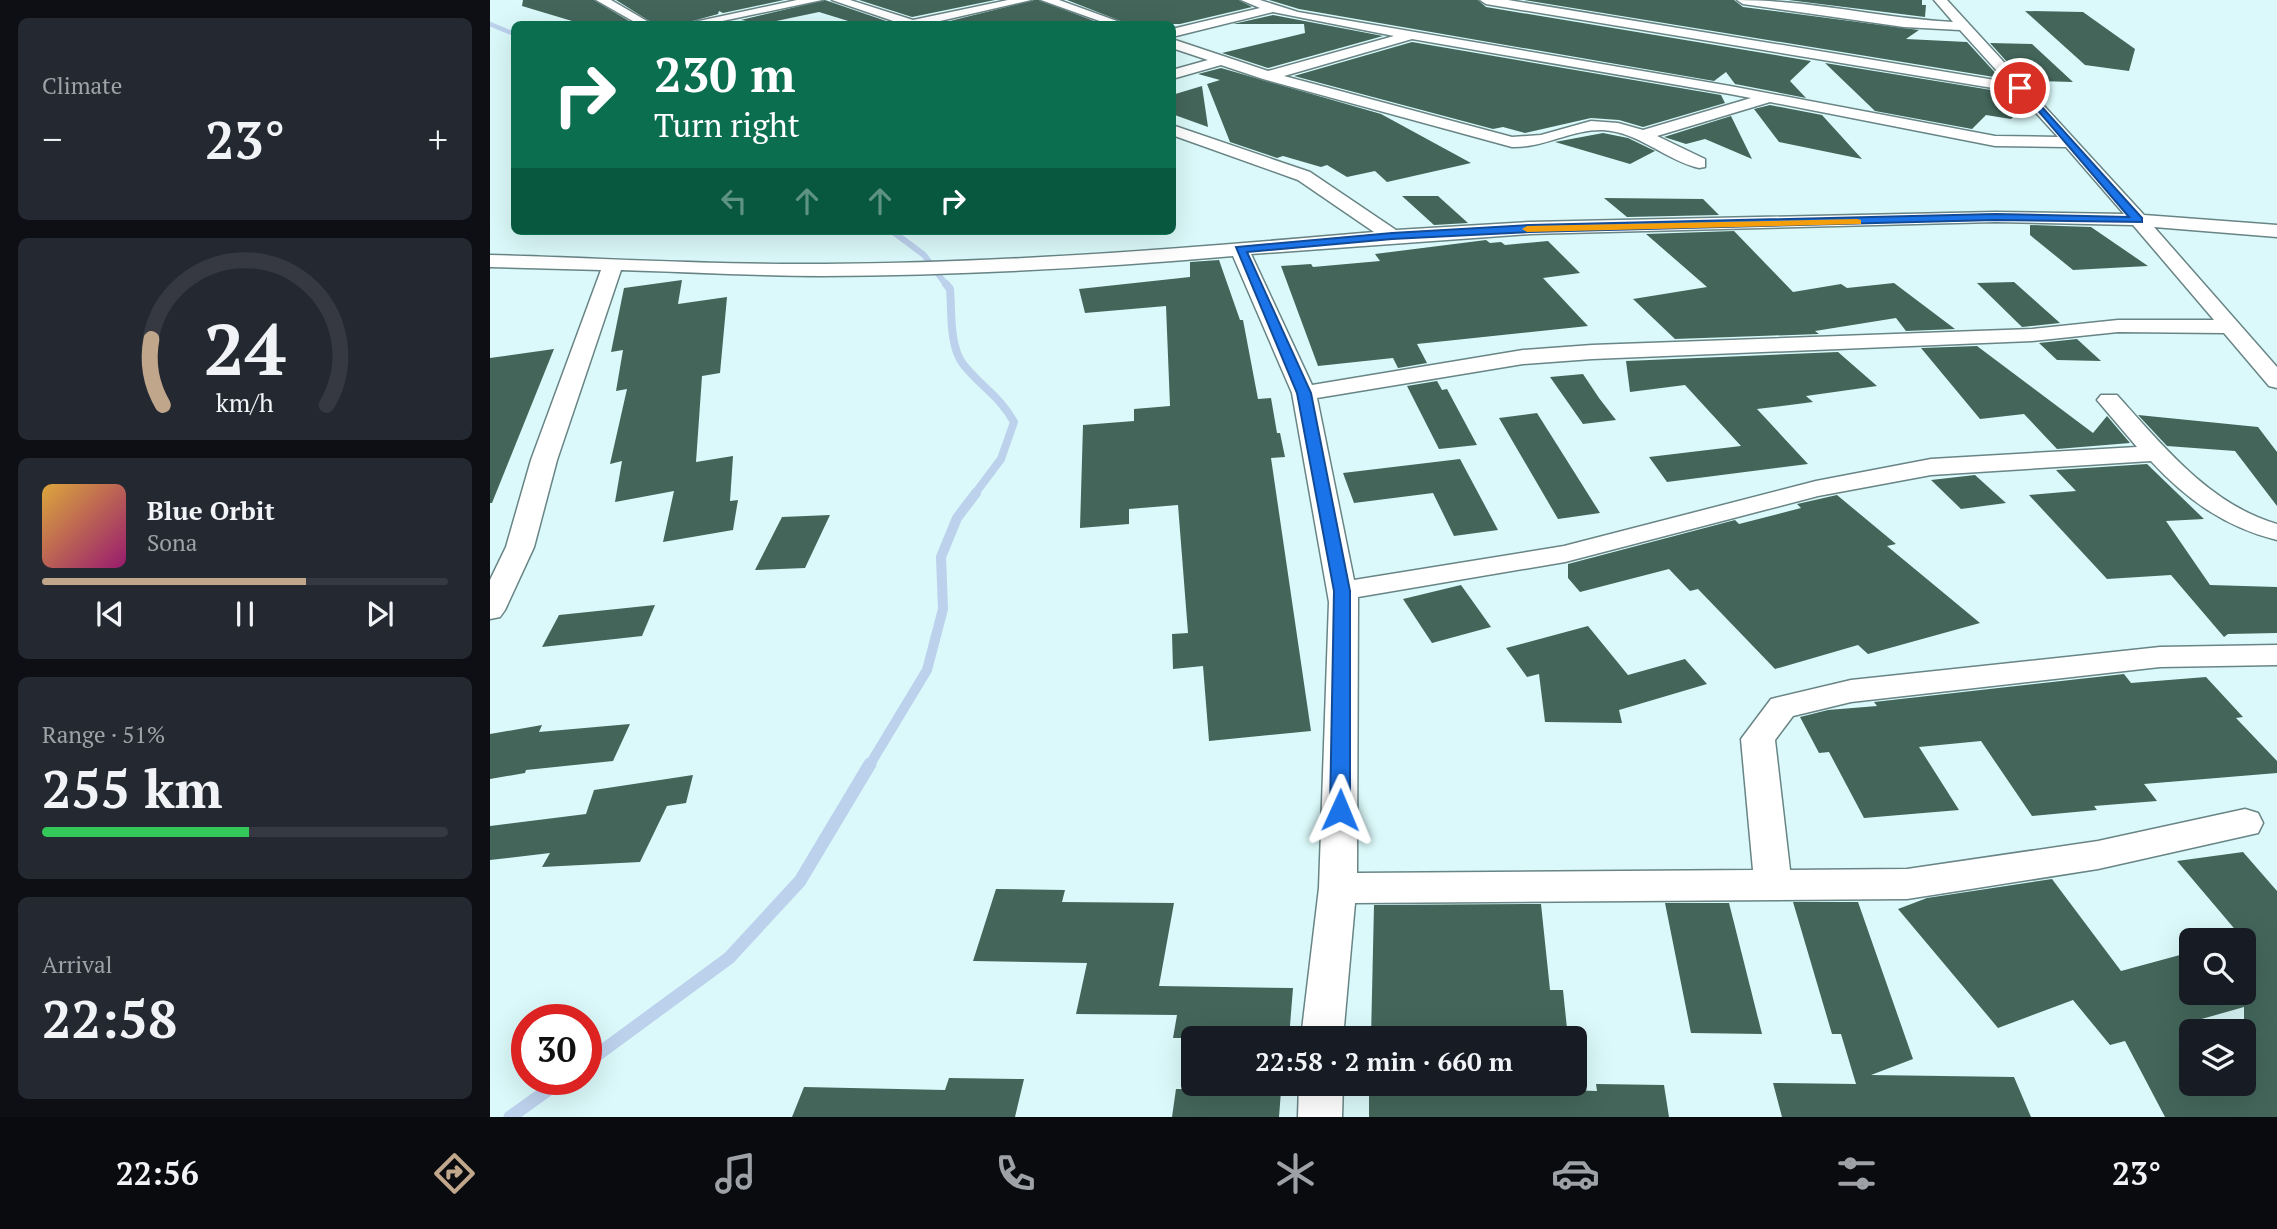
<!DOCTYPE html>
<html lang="en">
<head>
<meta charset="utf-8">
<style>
  body { margin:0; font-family:"PT Serif",serif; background:#242831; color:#f1f3f6; height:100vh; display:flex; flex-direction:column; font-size:26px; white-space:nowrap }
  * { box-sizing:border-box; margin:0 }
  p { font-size:23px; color:#9ea1a6 }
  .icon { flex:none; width:38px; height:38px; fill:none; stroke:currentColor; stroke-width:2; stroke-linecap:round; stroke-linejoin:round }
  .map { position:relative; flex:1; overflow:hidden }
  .drawer { display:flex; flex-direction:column; gap:18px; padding:18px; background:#0d0f14; width:490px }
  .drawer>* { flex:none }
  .guide { position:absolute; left:21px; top:21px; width:665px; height:214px; border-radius:10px; box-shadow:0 7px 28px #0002; background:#0b6e4f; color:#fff; overflow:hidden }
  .buttons { position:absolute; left:1689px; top:928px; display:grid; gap:14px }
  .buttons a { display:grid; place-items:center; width:77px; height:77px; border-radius:10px; background:#171b24; box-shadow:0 7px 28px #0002; font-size:35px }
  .speed { position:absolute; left:21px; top:1004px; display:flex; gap:14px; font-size:35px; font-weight:700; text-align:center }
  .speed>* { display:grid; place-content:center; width:91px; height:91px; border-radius:50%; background:#171b24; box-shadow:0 7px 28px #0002; line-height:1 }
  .speed .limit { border:10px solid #d22; background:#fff; color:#111 }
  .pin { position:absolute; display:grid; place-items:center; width:60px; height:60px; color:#fff; margin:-30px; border:4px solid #fff; border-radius:50%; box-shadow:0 2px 7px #0007 }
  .me { position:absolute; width:77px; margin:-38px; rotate:1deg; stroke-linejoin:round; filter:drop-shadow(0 0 5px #0008) }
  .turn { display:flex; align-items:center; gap:24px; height:147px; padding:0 28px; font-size:32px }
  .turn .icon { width:91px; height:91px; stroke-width:2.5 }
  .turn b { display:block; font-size:49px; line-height:60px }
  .lanes { display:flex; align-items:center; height:66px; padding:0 28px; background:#0003; justify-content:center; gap:35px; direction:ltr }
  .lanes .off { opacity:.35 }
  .big { font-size:52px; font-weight:600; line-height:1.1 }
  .drawer .card { flex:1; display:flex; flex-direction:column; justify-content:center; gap:10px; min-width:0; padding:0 24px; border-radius:10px; background:#242831 }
  .drawer .dial { align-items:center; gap:0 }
  .dial svg { height:182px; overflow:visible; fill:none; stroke:#363941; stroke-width:7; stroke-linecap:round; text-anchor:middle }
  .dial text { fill:#f1f3f6; stroke:none }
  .song { display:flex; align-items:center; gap:21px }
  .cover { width:84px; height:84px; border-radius:10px; background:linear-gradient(135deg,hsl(40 70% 55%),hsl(320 70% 35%)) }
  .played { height:7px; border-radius:4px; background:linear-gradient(90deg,#c0a68a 65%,#363941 65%) }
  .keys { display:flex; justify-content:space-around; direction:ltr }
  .heat { display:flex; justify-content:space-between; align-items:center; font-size:38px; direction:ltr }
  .charge { height:10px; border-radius:5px; background:linear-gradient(90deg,#34c759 51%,#363941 0) }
  .trip { position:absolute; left:691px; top:1026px; width:406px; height:70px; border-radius:10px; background:#171b24; box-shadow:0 7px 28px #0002; font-weight:600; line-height:70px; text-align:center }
  .dock { display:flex; height:112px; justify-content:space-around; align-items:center; background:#090b0e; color:#9ea1a6 }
  .dock .icon { width:49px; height:49px }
  .dock .active { color:#c0a68a }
  .dock b { font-size:32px; color:#f1f3f6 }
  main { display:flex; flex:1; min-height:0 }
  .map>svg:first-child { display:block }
</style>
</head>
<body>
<main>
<section class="drawer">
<div class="card"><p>Climate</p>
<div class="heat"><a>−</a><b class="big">23°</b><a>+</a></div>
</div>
<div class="card dial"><svg viewBox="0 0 100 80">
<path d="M14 69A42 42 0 1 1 86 69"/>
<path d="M14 69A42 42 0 0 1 9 40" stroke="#c0a68a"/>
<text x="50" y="56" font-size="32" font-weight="700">24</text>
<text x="50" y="72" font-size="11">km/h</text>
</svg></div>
<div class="card">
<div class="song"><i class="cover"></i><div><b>Blue Orbit</b><p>Sona</p></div></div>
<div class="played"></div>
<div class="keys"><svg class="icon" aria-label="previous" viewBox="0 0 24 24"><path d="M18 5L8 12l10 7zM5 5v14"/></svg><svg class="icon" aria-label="pause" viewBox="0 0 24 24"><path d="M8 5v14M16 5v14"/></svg><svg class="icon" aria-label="next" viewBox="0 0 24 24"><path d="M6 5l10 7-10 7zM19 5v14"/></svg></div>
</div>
<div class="card"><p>Range · 51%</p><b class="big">255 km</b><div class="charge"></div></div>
<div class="card"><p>Arrival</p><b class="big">22:58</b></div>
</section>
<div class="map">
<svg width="1787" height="1117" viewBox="0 0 1787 1117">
  <rect width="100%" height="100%" fill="#dbf9fa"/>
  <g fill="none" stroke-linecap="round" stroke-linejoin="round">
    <path stroke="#bcd1ec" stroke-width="4.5" d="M0,24L24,34"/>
    <path stroke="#bcd1ec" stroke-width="6" d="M402,231L434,255L457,286"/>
    <path stroke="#bcd1ec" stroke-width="8" d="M456,284L460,289C462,312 459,345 473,364C491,387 508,394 524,422L511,459L484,495"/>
    <path stroke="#bcd1ec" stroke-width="10" d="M379,766L437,670L453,609L451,557L467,518L486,493"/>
    <g stroke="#bcd1ec" stroke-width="13">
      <path d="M96,1063L239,958L310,881L380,764"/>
      <path d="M20,1117L72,1080"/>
    </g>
  </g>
  <g fill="#44665a" fill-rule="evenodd">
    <path d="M33,0H104L144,24H92L32,6Z"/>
    <path d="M126,0H294L233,13L229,11L228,14L192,24H164Z"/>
    <path d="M335,0L399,22L368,24L329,12L272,24L251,20Z"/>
    <path d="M369,0H505L422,17Z"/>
    <path d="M549,0L612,24H448L544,0Z"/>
    <path d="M577,0H749L762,7L690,24H638Z"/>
    <path d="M779,0H988L996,7L1321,61L1300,81L1316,98L1245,84L1236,72L1224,81L809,9Z"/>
    <path d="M1034,0H1244L1253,7L1429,30L1416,39L1477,42L1510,78Z"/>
    <path d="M1298,0H1432V5H1436L1435,17Z"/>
    <path d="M1535,11L1593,12L1645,49L1639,71L1595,65Z"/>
    <path d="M783,15L893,36L778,68L732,53L815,33L814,24H743Z"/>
    <path d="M922,42L1231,95L1235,103L1153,127L1129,120L1101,118L1035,133L1013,127L1003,129L804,76Z"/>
    <path d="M1500,43L1542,44L1583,82L1548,81L1554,89L1547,95Z"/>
    <path d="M1335,63L1526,94L1536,105L1521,119L1496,115L1482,129L1385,111Z"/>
    <path d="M731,68L891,114L981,163L897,182L885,171L857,177L837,165L831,167L793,156L787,158L740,142L717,84L730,80L708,74Z"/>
    <path d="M712,86L718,127L682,114V95Z"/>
    <path d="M1280,105L1332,115L1372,159L1289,142L1264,109Z"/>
    <path d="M1241,116L1262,159L1215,139L1196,144L1174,137Z"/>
    <path d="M1113,133L1138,138L1165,151L1140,164L1065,142Z"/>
    <path d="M912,196H948L978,223L944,225Z"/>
    <path d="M1114,198L1213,199L1229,215L1137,217Z"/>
    <path d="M1540,225L1601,227L1658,266L1583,270L1540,235Z"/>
    <path d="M1244,231L1303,292L1351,284L1357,288L1404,283L1465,329L1416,331L1406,318L1325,331L1329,334L1185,339L1143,299L1217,287L1156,234Z"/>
    <path d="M996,240L1000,243L1011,242L1015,245L1058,241L1090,273L1053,278L1098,326L927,344L937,363L908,368L903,358L828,366L791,266L821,264L823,267L890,261L885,254Z"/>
    <path d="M729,260L750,320H753L768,399L781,398L787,433H790L795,457L781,458L821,731L719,741L713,666L683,669L682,634L698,633L688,505L639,509V524L590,528L593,425L644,421V409L680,406L676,306L595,313L589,289L700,277V262Z"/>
    <path d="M192,280L188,304L237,297L230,373L212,376L206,462L243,456L240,501L248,500L243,530L173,542L184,491L125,502L132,461L120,464L137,389L126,391L133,350L121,352L134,288Z"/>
    <path d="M1524,282L1570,323L1532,327L1487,283Z"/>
    <path d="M1587,339L1611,361L1567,360L1549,343Z"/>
    <path d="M1487,346L1603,433L1617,416L1640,443L1567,449L1534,414L1490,419L1431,348Z"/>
    <path d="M64,349L2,503H0V358Z"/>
    <path d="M1348,352L1387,386L1316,396L1323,402L1267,409L1318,464L1177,482L1159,457L1251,446L1195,385L1140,392L1136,361Z"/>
    <path d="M1093,374L1109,398L1126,420L1093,424L1060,377Z"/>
    <path d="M947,381L952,390L957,389L987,445L949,449L917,386Z"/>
    <path d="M1047,413L1110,513L1068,519L1009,418Z"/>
    <path d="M1648,415L1768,427L1787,452V506L1745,451L1677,446Z"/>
    <path d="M970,459L1008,530L964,536L943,493L864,503L853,473Z"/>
    <path d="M1657,464L1714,519L1676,521L1720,585L1787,587V633L1738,634L1734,637L1681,575L1617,579L1539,495L1586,491L1566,470Z"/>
    <path d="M1485,475L1516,503L1471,509L1441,480Z"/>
    <path d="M1347,495L1406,544L1397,546L1490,623L1378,654L1368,645L1285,669L1208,589L1200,591L1179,569L1090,592L1078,578V564L1245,520L1249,524L1311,508L1307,504Z"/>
    <path d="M340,515L315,568L265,570L292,517Z"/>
    <path d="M971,585L1001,627L942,643L913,599Z"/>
    <path d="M165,605L152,636L52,647L69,615Z"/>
    <path d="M1098,626L1138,675L1195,659L1217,684L1129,710L1132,723L1055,722L1049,674L1037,677L1016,648Z"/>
    <path d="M1634,674L1641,683L1716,677L1753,717L1746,718L1787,761V773L1654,784L1667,801L1604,806L1607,810L1542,816L1491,741L1429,747L1469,810L1374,818L1339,752L1329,753L1310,717L1338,710L1387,706L1384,702Z"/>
    <path d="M140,724L123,761L36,770L35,773L0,779V734L52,725L49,732Z"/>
    <path d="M203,775L196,803L177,806L150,862L52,867L60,853L0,860V826L96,814L104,790Z"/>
    <path d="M1753,852L1787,891V1117H1675L1635,1041L1620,1045L1583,1000L1508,1028L1408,909L1437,898L1562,879L1631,971L1701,952V992H1754V940L1687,861ZM1754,1007V1083H1701V1022Z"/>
    <path d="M506,889L575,890L572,902L684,903L669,986L803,988L799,1038H683L687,1015L586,1014L597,963L483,961Z"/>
    <path d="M1303,902H1368L1423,1059L1381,1075L1524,1077L1541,1117H1292L1283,1083L1366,1084L1351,1034H1342Z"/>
    <path d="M1175,903H1239L1272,1034L1201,1033Z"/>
    <path d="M1051,904L1060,990H1073L1078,1038H881L884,905Z"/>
    <path d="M459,1078L534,1079L525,1117H302L314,1087L455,1090Z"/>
    <path d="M879,1084L1107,1091L1106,1084L1174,1085L1179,1117H879Z"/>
    <path d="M686,1089L791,1091L789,1117H682Z"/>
  </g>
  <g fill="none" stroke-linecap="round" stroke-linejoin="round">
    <g stroke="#698485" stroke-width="3">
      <g id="minor">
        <path d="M106,0H121L162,24H148Z"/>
        <path d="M307,0H332L218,24H195Z"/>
        <path d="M342,0H360L423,20L518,0H541L437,24H412Z"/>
        <path d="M551,0H569L635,24H618Z"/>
        <path d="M751,0H770L808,12L1240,86L1505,136L1568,137L1527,92L996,4L990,0H1018L1517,82L1470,30L1414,27L1253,4L1247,0C1319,0 1391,18 1463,22L1444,0H1457L1654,215L1787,225V237L1664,227L1787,367V388L1779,386L1734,333L1628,332L1542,341L1102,359L1033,364L827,398L864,580L1074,546L1326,481L1441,459L1647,447L1607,400L1611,395H1627C1672,445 1720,505 1787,524V540C1735,527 1697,500 1661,461L1441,475L1328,496L1075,562L868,597L867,873L1263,870L1251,739L1281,699L1361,680L1670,647L1787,645V665L1670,667L1361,702L1303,716L1285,740L1300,870L1417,869L1608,841L1755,809L1768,813L1773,823L1768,833L1608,869L1417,899L865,903L853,1038H811L829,888L839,602L802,393L743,256C607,268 470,275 333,276C266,276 198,272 131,270L67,460L44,547L15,610L10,617L0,619V580L16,547L41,460L111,270L0,267V255C111,258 223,265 334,264C518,263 701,248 884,232L808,180L682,135V125L820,172L906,230L1040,222L1505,212L1634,214L1576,147L1505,146L1280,102L1167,136L1215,159V167L1209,168C1175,160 1149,132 1113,130C1082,129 1054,148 1022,147L773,79L731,65L682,79V70L718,60L682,48V39L778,71L904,36L783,12L682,37V29L770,8ZM922,39L1240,94L1261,98L1153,130L1128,123L1101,121L1051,135L1022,137L794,76ZM1505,222L1643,225L1724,320H1628L1542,329L1102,345L1033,350L822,385L761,254L1040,234Z"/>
        <path d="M809,1083H853L852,1117H808Z"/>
      </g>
    </g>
    <use href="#minor" fill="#fff" fill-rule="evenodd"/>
  </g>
  <path fill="#1a73e8" stroke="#114b97" stroke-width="2" d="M1527,86H1533L1652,218V222L1505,220L1040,232L902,239L757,252L821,393L860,591V810L857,815H843L840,810L844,591L807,393L746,247L902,233L1040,225L1505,214L1639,217Z"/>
  <path fill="#f59e0b" d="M1367,219L1371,220V224L1037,232L1032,229L1037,226Z"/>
</svg>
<div class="buttons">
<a><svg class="icon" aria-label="search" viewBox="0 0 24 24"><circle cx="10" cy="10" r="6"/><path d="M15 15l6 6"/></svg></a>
<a><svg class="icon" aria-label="layers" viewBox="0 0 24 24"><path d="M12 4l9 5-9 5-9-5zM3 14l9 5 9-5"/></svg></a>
</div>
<div class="speed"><div class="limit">30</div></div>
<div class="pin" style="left:1530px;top:88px;background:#d93025"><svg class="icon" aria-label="arrive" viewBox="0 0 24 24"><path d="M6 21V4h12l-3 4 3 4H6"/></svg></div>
<svg class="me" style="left:850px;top:810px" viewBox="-20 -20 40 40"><path d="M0-17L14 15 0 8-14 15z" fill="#1a73e8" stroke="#fff" stroke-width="4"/></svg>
<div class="trip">22:58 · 2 min · 660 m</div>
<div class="guide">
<div class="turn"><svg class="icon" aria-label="right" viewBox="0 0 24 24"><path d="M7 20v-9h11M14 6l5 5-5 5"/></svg><div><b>230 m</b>Turn right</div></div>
<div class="lanes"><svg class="icon off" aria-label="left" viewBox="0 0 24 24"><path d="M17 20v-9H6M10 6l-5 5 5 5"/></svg><svg class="icon off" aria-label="ahead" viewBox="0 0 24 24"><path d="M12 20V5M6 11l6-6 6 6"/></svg><svg class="icon off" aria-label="ahead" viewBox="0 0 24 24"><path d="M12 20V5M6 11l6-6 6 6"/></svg><svg class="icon" aria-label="right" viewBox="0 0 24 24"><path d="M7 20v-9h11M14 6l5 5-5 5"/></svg></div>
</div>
</div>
</main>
<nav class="dock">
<b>22:56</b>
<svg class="icon active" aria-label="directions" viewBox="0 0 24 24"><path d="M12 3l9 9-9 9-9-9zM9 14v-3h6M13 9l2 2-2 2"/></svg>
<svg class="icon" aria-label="music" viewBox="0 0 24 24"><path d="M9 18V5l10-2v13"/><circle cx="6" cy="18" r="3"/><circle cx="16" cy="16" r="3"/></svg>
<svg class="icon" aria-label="phone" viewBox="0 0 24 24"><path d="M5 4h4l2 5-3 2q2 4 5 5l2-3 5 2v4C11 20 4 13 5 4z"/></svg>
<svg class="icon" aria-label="climate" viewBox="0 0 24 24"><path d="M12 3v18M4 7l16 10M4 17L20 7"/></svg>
<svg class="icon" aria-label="car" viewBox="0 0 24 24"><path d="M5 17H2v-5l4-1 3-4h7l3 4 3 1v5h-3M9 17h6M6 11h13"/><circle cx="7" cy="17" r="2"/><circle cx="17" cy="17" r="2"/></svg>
<svg class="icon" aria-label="filters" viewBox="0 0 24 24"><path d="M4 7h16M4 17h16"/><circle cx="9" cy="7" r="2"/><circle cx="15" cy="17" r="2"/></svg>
<b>23°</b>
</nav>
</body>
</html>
